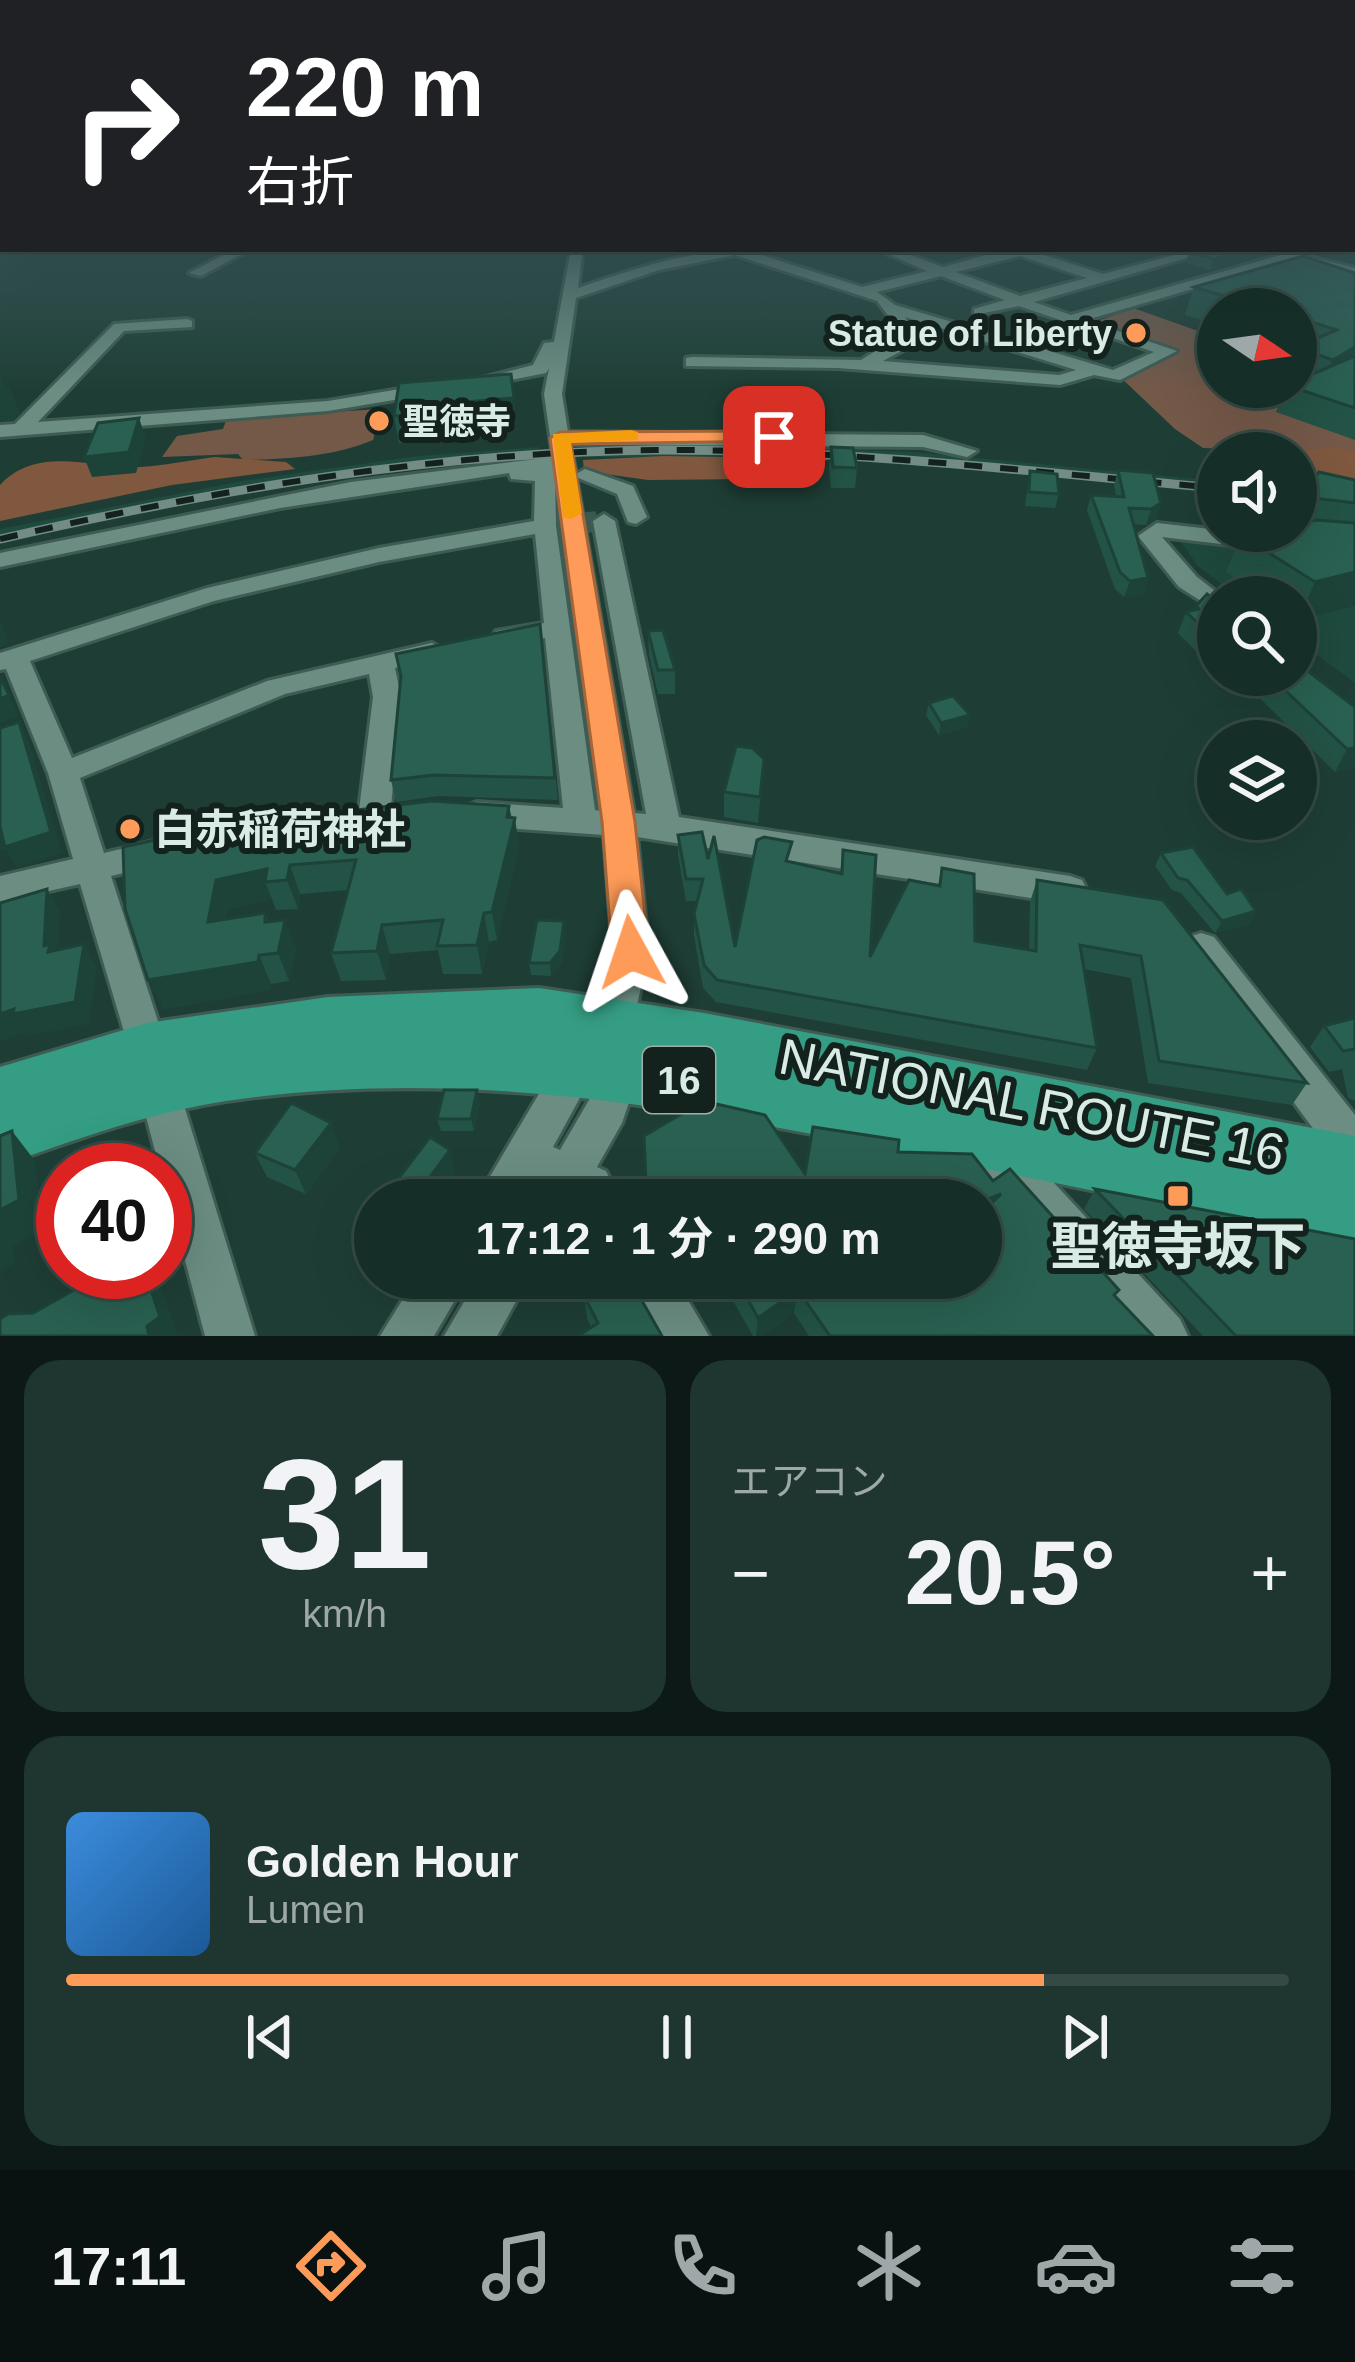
<!DOCTYPE html>
<html lang="ja">
<head>
<meta charset="utf-8">
<style>
  body { margin:0; font-family:Arial,"Noto Sans JP",sans-serif; background:#1f3630; color:#f1f3f6; height:100vh; display:flex; flex-direction:column; font-size:45px; white-space:nowrap }
  * { box-sizing:border-box; margin:0 }
  p { font-size:39px; color:#9ea8a8 }
  .icon { flex:none; width:66px; height:66px; fill:none; stroke:currentColor; stroke-width:2; stroke-linecap:round; stroke-linejoin:round }
  .map { position:relative; height:1336px; overflow:hidden }
  .drawer { display:flex; flex-direction:column; gap:24px; padding:24px; background:#0c1916; flex:1 }
  .drawer>* { flex:none }
  .top-card { position:absolute; left:0px; top:0px; width:1356px; height:252px; box-shadow:0 12px 48px #0002,0 0 0 3px #354a45; background:#202124; color:#fff; overflow:hidden }
  .needle { width:78px; rotate:103deg }
  .buttons { position:absolute; left:1197px; top:288px; display:grid; gap:24px }
  .buttons a { display:grid; place-items:center; width:120px; height:120px; border-radius:50%; background:#162e28; box-shadow:0 12px 48px #0002,0 0 0 3px #354a45; font-size:60px }
  .speed { position:absolute; left:36px; top:1143px; display:flex; gap:24px; font-size:60px; font-weight:700; text-align:center }
  .speed>* { display:grid; place-content:center; width:156px; height:156px; border-radius:50%; background:#162e28; box-shadow:0 12px 48px #0002,0 0 0 3px #354a45; line-height:1 }
  .speed .limit { border:18px solid #d22; background:#fff; color:#111 }
  .pin { position:absolute; display:grid; place-items:center; width:102px; height:102px; color:#fff; margin:-51px; border-radius:24px; box-shadow:0 6px 18px #0006 }
  .me { position:absolute; width:132px; margin:-66px; rotate:355deg; stroke-linejoin:round; filter:drop-shadow(0 0 9px #0008) }
  .turn { display:flex; align-items:center; gap:42px; height:252px; padding:0 48px; font-size:54px }
  .turn .icon { width:156px; height:156px; stroke-width:2.5 }
  .turn b { display:block; font-size:84px; line-height:102px }
  .big { font-size:90px; font-weight:700; line-height:1.1 }
  .drawer .widget { flex:1; display:flex; flex-direction:column; justify-content:center; gap:18px; min-width:0; padding:0 42px; border-radius:36px; background:#1f3630 }
  .drawer .dial { align-items:center; gap:0 }
  .dial b { font-size:156px; line-height:1 }
  .song { display:flex; align-items:center; gap:36px }
  .cover { width:144px; height:144px; border-radius:18px; background:linear-gradient(135deg,hsl(210 70% 55%),hsl(210 70% 35%)) }
  .played { height:12px; border-radius:6px; background:linear-gradient(90deg,#fe9b58 80%,#354a45 80%) }
  .keys { display:flex; justify-content:space-around; direction:ltr }
  .heat { display:flex; justify-content:space-between; align-items:center; font-size:66px; direction:ltr }
  .drawer .tiles { flex:1; display:grid; gap:24px; grid-template-columns:1fr 1fr }
  .widget:last-child { grid-column:span 2 }
  .trip { position:absolute; left:354px; top:1179px; width:648px; height:120px; border-radius:60px; background:#162e28; box-shadow:0 12px 48px #0002,0 0 0 3px #354a45; font-weight:700; line-height:120px; text-align:center }
  .menu { display:flex; height:192px; justify-content:space-around; align-items:center; background:#091210; color:#9ea8a8 }
  .menu .icon { width:84px; height:84px }
  .menu .current { color:#fe9b58 }
  .menu b { font-size:54px; color:#f1f3f6 }
  .map>svg:first-child { display:block }
</style>
</head>
<body>
<div class="map">
<svg width="1355" height="1336" viewBox="0 0 1355 1336">
  <rect width="100%" height="100%" fill="#1e3e35"/>
  <g fill="#1f4a3e">
    <path d="M666,443L912,452L1218,481V492L824,457H586L585,453V445Z"/>
    <path d="M539,447L540,458L420,468L244,493L0,542V529L242,481L418,456Z"/>
    <path d="M1179,539L1355,561V683L1296,639V597H1239L1198,566Z"/>
  </g>
  <g fill="#745949">
    <path d="M1133,308L1218,338V387L1355,383V454L1203,448L1175,429L1118,375L1166,352L1084,326Z"/>
    <path d="M381,409L373,440C333,457 287,459 243,460L238,454L162,457L177,436L223,429L227,418Z"/>
  </g>
  <g fill="#7f583f">
    <path d="M1338,447L1355,452V479L1296,474V453H1282Z"/>
    <path d="M664,456L831,459L754,479L648,480L584,471L583,460Z"/>
    <path d="M215,457L286,462L295,469L172,485L0,521V485C38,445 90,468 138,467C163,466 190,460 215,457Z"/>
  </g>
  <g fill="none" stroke-linecap="round" stroke-linejoin="round">
    <path stroke="#3a584f" stroke-width="21" stroke-dasharray="21 10" stroke-linecap="butt" d="M545,526L604,521"/>
    <g stroke="#3f5c54" stroke-width="6">
      <g id="minor">
        <path d="M235,249H251L201,276L189,273Z"/>
        <path d="M571,249H583L578,288C636,268 693,249 755,249L752,252L862,287L927,271L876,249H894L943,267L1008,249H1039L1035,252L1103,274L1197,249H1218L1034,302L1071,315L1291,252L1355,268V276L1295,259L1086,320L1177,351L1120,380L1094,375L1060,385L838,368L686,366V358L692,357L861,360L902,334L877,301L735,255L659,270L576,298L562,394L568,432L923,435L977,451L967,457L923,447L570,444L576,474L585,469L633,486L647,517L636,524L628,522L617,494L576,477L634,813L646,814L593,521L604,514L615,521L679,817L1070,876L1082,880L1087,890L1082,900L1070,904L637,837L649,953L628,1044L614,1050L600,1044L594,1032L613,953L604,835L477,826L466,822L461,814L466,806L477,802L563,808L545,638L505,645L492,637L496,631L544,623L535,534L379,562L214,601L30,661L72,758L267,681L432,643L445,651L441,657L395,668L401,697L390,818L385,826L374,830L363,826L358,818L373,697L369,674L285,694L80,778L104,853L154,841L166,845L171,854L166,863L111,876L167,1049L161,1062L147,1067L133,1062L80,884L0,902V876L73,859L48,773L6,669L0,670V653L207,588L379,548L534,521L535,481L511,479L509,473L280,508L0,567V553L351,482L553,457L544,394L549,368L546,373L480,386L471,381L533,365L544,343L554,342ZM1020,256L1087,278L1020,296L956,272ZM941,276L1005,300L974,309V315L1019,306L1154,352L1113,370L895,305L877,292ZM905,317L1076,370L1059,375L883,361L905,349L918,334ZM555,475L601,811L595,810L556,526Z"/>
        <path d="M187,319L192,321V327L124,331L38,422L328,401L430,384L439,389L430,394L328,411L0,437V425L15,424L114,324Z"/>
        <path d="M1157,523L1273,536L1284,543L1273,550L1162,537L1197,577L1223,597H1218V612L1179,587L1138,536Z"/>
        <path d="M1201,933L1214,937L1355,1115V1171L1340,1165L1188,959L1183,948L1188,937Z"/>
        <path d="M579,1045L593,1050L599,1063L553,1147L560,1150L589,1100L606,1057L620,1051L634,1057L640,1070L622,1123L597,1167L606,1171L620,1200H533L539,1185L533,1182L523,1200H476L565,1050Z"/>
        <path d="M158,1067L172,1072L178,1086L255,1336H205L185,1260L165,1269V1220L173,1216L165,1170H160L138,1086L144,1072Z"/>
        <path d="M993,1127L1008,1133L1180,1319L1188,1336H1130L978,1163L971,1148L978,1133Z"/>
        <path d="M416,1278H468L434,1336H380Z"/>
        <path d="M478,1278H529L497,1336H444Z"/>
        <path d="M623,1278H675L709,1336H656Z"/>
      </g>
    </g>
    <g stroke="#3f5c54" stroke-width="6">
      <path id="highway" d="M539,988L704,1013L1355,1136V1244C1210,1214 1064,1185 919,1155C686,1108 465,1066 226,1101C147,1113 75,1140 0,1166V1067L147,1023L328,997Z"/>
    </g>
    <use href="#minor" fill="#6b8d82" fill-rule="evenodd"/>
    <use href="#highway" fill="#349d83" fill-rule="evenodd"/>
    <g stroke="#738c85" stroke-width="9">
      <path id="rail" d="M0,539C215,490 434,452 656,450C844,449 1031,472 1218,488"/>
    </g>
    <use href="#rail" stroke="#14221d" stroke-width="6" stroke-dasharray="18" stroke-linecap="butt"/>
  </g>
  <g fill="#235346">
    <path d="M1198,249H1272L1267,254L1210,270L1186,263L1189,252Z"/>
    <path d="M1355,273V440L1276,412L1286,387H1296V309H1218V325L1185,315L1194,287Z"/>
    <path d="M399,383L517,425L447,431L440,438H423L422,442L399,443L394,416Z"/>
    <path d="M831,447L857,468L855,488H831L829,468Z"/>
    <path d="M1118,470L1161,503L1156,519L1146,525L1133,524L1148,578L1143,595L1124,597L1115,589L1087,510L1091,495L1116,496L1114,485Z"/>
    <path d="M1030,471L1059,494L1055,508L1025,506Z"/>
    <path d="M1296,476L1313,481L1355,480V606L1298,620L1296,597H1263L1226,572L1241,535L1296,531Z"/>
    <path d="M1218,603V657L1209,648L1196,651L1178,633L1186,612L1194,610L1196,606Z"/>
    <path d="M540,624L558,800L438,796L396,802L391,780Z"/>
    <path d="M648,631L675,670V694H658L649,655Z"/>
    <path d="M1236,675H1296L1355,707V768L1335,772Z"/>
    <path d="M929,703L967,727L939,735L926,715Z"/>
    <path d="M764,759L758,823L724,817V792Z"/>
    <path d="M509,806L519,847L497,940L489,942L482,974H443L438,950L390,954L386,980L341,981L331,953L348,890L300,894L298,909L276,910L272,899L228,909L226,919L265,913L268,921L296,949L289,981L271,984L270,990L163,1009L125,909Z"/>
    <path d="M678,835L708,859L735,947L790,862L840,874L843,850L870,957L938,885L942,868L975,941L1029,950L1030,902L1037,880L1163,900L1307,1083L1292,1105L1148,1083L1131,978L1084,969L1097,1048L1087,1070L716,1002L703,988L694,936V914L698,901H686L678,856Z"/>
    <path d="M1161,853L1249,924L1215,933L1181,893L1172,890L1155,866Z"/>
    <path d="M566,933L561,964L551,976L531,975L529,963Z"/>
    <path d="M1355,1018V1101L1348,1098L1342,1069L1329,1072L1310,1047L1324,1026Z"/>
    <path d="M480,1103L474,1131H441L437,1119Z"/>
    <path d="M644,1136L805,1174L898,1152L993,1181L1115,1297L1153,1336H809L794,1313L762,1336H753L720,1278H894L903,1290L981,1278V1200H647Z"/>
    <path d="M340,1147L306,1194L267,1177L255,1153Z"/>
    <path d="M1095,1189L1355,1336H1203L1084,1209Z"/>
    <path d="M375,1208V1271L363,1261L353,1237Z"/>
    <path d="M584,1296L662,1336L591,1327L587,1318Z"/>
  </g>
  <g fill="#1d4339">
    <path d="M1160,249H1179L1158,255Z"/>
    <path d="M1249,249H1272L1267,254L1210,270L1214,259Z"/>
    <path d="M1355,347V370L1321,391L1333,360Z"/>
    <path d="M0,372L6,388L9,385L20,413L13,420L0,421Z"/>
    <path d="M514,398L517,425L447,431L440,438L436,410L443,404Z"/>
    <path d="M139,418L146,438L136,473L92,477L84,457Z"/>
    <path d="M1161,503L1156,519L1146,525L1151,509Z"/>
    <path d="M1355,572V606L1298,620L1315,582Z"/>
    <path d="M1148,578L1143,595L1124,597L1130,581Z"/>
    <path d="M0,619L9,644L0,647Z"/>
    <path d="M1218,627L1209,648L1196,651L1204,629Z"/>
    <path d="M0,677L19,716L0,723Z"/>
    <path d="M970,715L967,727L939,735L941,723Z"/>
    <path d="M19,722L29,742L62,853L17,868L6,849L0,851V826Z"/>
    <path d="M1355,748V768L1335,772L1347,749Z"/>
    <path d="M509,806L512,829L515,818L519,847L497,940L492,912Z"/>
    <path d="M290,865L300,894L298,909L287,880Z"/>
    <path d="M267,869L265,882L272,899L228,909L221,951L208,922L216,880Z"/>
    <path d="M47,889L60,912L58,958L63,967L44,946Z"/>
    <path d="M1256,911L1249,924L1215,933L1222,921Z"/>
    <path d="M484,913L489,942L482,974L477,945Z"/>
    <path d="M285,920L296,949L289,981L278,953Z"/>
    <path d="M564,921L566,933L561,964L551,976L550,963Z"/>
    <path d="M382,925L390,954L386,980L377,951Z"/>
    <path d="M84,944L97,967L89,1024L28,1036L26,1033L0,1041V1014Z"/>
    <path d="M259,955L271,984L270,990L163,1009L148,980Z"/>
    <path d="M477,1090L480,1103L474,1131L471,1119Z"/>
    <path d="M331,1123L340,1147L306,1194L295,1170Z"/>
    <path d="M12,1131L35,1161L43,1229L12,1247L15,1264L0,1271V1210Z"/>
    <path d="M450,1150L456,1174L438,1200H413Z"/>
    <path d="M1001,1194L981,1223V1202Z"/>
    <path d="M145,1272H156L178,1336H149Z"/>
    <path d="M798,1290L794,1313L762,1336H756L758,1318Z"/>
  </g>
  <g fill="#296051" stroke="#1d4339" stroke-width="3">
    <path d="M1353,204H1355V234L1353,233Z"/>
    <path d="M1198,249H1249L1214,259L1189,252Z"/>
    <path d="M1303,256L1355,273V347L1333,360L1296,347L1337,330L1296,317V309H1268L1194,287Z"/>
    <path d="M1355,356V408L1292,387H1296V381Z"/>
    <path d="M511,374L514,398L443,404L436,410L419,411L418,415L394,416L399,383Z"/>
    <path d="M139,418L129,452L84,457L98,423Z"/>
    <path d="M831,447L853,448L857,468L833,467Z"/>
    <path d="M1118,470L1153,473L1161,503L1151,509L1129,508L1148,578L1130,581L1120,572L1091,495L1124,497Z"/>
    <path d="M1030,471L1057,474L1059,494L1029,492Z"/>
    <path d="M1319,472L1355,480V503L1296,496V476L1313,481Z"/>
    <path d="M1316,520L1355,523V572L1315,582L1241,535L1260,531H1296V524Z"/>
    <path d="M1207,594L1218,603V627L1204,629L1186,612L1199,609L1196,606Z"/>
    <path d="M540,624L555,778L434,775L391,780L401,676L396,654Z"/>
    <path d="M663,630L675,670H658L648,631Z"/>
    <path d="M1296,662L1355,707V748L1347,749L1269,675H1296Z"/>
    <path d="M0,677L9,695L0,699Z"/>
    <path d="M953,696L970,715L941,723L929,703Z"/>
    <path d="M19,722L51,832L5,847L0,827V728Z"/>
    <path d="M736,746L752,748L764,759L760,797L724,792Z"/>
    <path d="M432,801L509,806L507,817L515,818L492,912L484,913L477,945L437,946L443,920L382,925L377,951L331,953L356,860L290,865L287,880L265,882L267,869L216,880L208,922L265,913V922L285,920L278,953L259,955L258,962L148,980L125,909L123,847L214,827Z"/>
    <path d="M702,832L708,859L714,836L735,947L757,840L764,837L792,842L786,861L842,874L843,850L876,855L870,957L909,880L940,886L942,868L974,874L975,941L1036,951L1037,880L1163,900L1307,1083L1159,1061L1141,956L1080,945L1097,1048L717,980L704,965L694,914L703,879H686L678,835Z"/>
    <path d="M1193,847L1227,894L1241,889L1256,911L1222,921L1187,880L1178,878L1161,853Z"/>
    <path d="M47,889L44,946L50,944L48,952L84,944L75,1002L13,1014L14,1009L0,1014V903Z"/>
    <path d="M537,920L564,921L560,951L550,963H529Z"/>
    <path d="M1355,1018V1049L1343,1051L1324,1026Z"/>
    <path d="M444,1090H477L471,1119H437Z"/>
    <path d="M703,1101L765,1115L805,1174L813,1127L899,1140L898,1152L972,1154L993,1181L1010,1169L1119,1290L1114,1295L1153,1336H830L798,1290L758,1318L736,1278H894L903,1290L915,1278H981V1214L1001,1194L981,1202L657,1200L646,1182L644,1136Z"/>
    <path d="M291,1103L331,1123L295,1170L255,1153Z"/>
    <path d="M12,1131L19,1200L0,1210V1136Z"/>
    <path d="M430,1137L450,1150L413,1200H382Z"/>
    <path d="M1095,1189L1355,1239V1336H1236Z"/>
    <path d="M375,1208V1251L372,1255L353,1237Z"/>
    <path d="M106,1272H145L160,1317L147,1326L149,1336H0V1319L8,1314L33,1313Z"/>
    <path d="M614,1278H629L662,1336H578L598,1323L584,1296Z"/>
  </g>
  <linearGradient id="sky" x2="0" y2="1"><stop stop-color="#10221d"/><stop offset="0.52" stop-color="#3b585c"/><stop offset="1" stop-color="#3b585c" stop-opacity="0"/></linearGradient>
  <rect width="1355" height="391" fill="url(#sky)"/>
  <path fill="#fe9b58" stroke="#a56539" stroke-width="3" d="M774,431L783,437L781,441L571,444L635,822L649,952L644,963L631,968L618,963L612,952L602,822L550,438L560,432Z"/>
  <path fill="#f59e0b" d="M631,430L638,432V440L571,443L582,513L571,519L563,517L553,434Z"/>
  <g fill="#fe9b58" stroke="#14221d" stroke-width="4.5">
    <circle cx="1136" cy="333" r="12"/>
    <circle cx="379" cy="421" r="12"/>
    <circle cx="130" cy="829" r="12"/>
    <rect x="1166" y="1184" width="24" height="24" rx="6"/>
  </g>
  <g text-anchor="middle" stroke-width="12" stroke-linejoin="round" paint-order="stroke">
    <g font-size="36" font-weight="bold" fill="#d9ebe5" stroke="#14221d" text-anchor="end">
      <text x="1112" y="346">Statue of Liberty</text>
      <text x="403" y="434" text-anchor="start">聖徳寺</text>
    </g>
    <rect fill="#14221d" stroke="#9eafa9" stroke-width="3" x="643" y="1047" width="72" height="66" rx="9"/>
    <g font-size="39" font-weight="bold" fill="#d9ebe5">
      <text x="679" y="1094">16</text>
    </g>
    <g font-size="42" font-weight="bold" fill="#d9ebe5" stroke="#14221d" text-anchor="start">
      <text x="154" y="844">白赤稲荷神社</text>
    </g>
    <g font-size="51" fill="#d9ebe5" stroke="#14221d">
      <text transform="translate(1032 1104) rotate(11)" y="18">NATIONAL ROUTE 16</text>
    </g>
    <g font-size="51" font-weight="bold" fill="#d9ebe5" stroke="#14221d">
      <text x="1178" y="1264">聖徳寺坂下</text>
    </g>
  </g>
</svg>
<div class="buttons">
<a><svg class="needle" viewBox="-14 -14 28 28"><path d="M0-13l5 13h-10z" fill="#e53935"/><path d="M0 13l5-13h-10z" fill="#9ea8a8"/></svg></a>
<a><svg class="icon" aria-label="sound" viewBox="0 0 24 24"><path d="M4 9h4l5-4v14l-5-4H4zM17 9q2 3 0 6"/></svg></a>
<a><svg class="icon" aria-label="search" viewBox="0 0 24 24"><circle cx="10" cy="10" r="6"/><path d="M15 15l6 6"/></svg></a>
<a><svg class="icon" aria-label="layers" viewBox="0 0 24 24"><path d="M12 4l9 5-9 5-9-5zM3 14l9 5 9-5"/></svg></a>
</div>
<div class="speed"><div class="limit">40</div></div>
<div class="pin" style="left:774px;top:437px;background:#d93025"><svg class="icon" aria-label="arrive" viewBox="0 0 24 24"><path d="M6 21V4h12l-3 4 3 4H6"/></svg></div>
<svg class="me" style="left:631px;top:952px" viewBox="-20 -20 40 40"><path d="M0-17L14 15 0 8-14 15z" fill="#fe9b58" stroke="#fff" stroke-width="4"/></svg>
<div class="trip">17:12 · 1 分 · 290 m</div>
<div class="top-card">
<div class="turn"><svg class="icon" aria-label="right" viewBox="0 0 24 24"><path d="M7 20v-9h11M14 6l5 5-5 5"/></svg><div><b>220 m</b>右折</div></div>
</div>
</div>
<section class="drawer">
<div class="tiles">
<div class="widget dial"><b>31</b><p>km/h</p></div>
<div class="widget"><p>エアコン</p>
<div class="heat"><a>−</a><b class="big">20.5°</b><a>+</a></div>
</div>
<div class="widget">
<div class="song"><i class="cover"></i><div><b>Golden Hour</b><p>Lumen</p></div></div>
<div class="played"></div>
<div class="keys"><svg class="icon" aria-label="previous" viewBox="0 0 24 24"><path d="M18 5L8 12l10 7zM5 5v14"/></svg><svg class="icon" aria-label="pause" viewBox="0 0 24 24"><path d="M8 5v14M16 5v14"/></svg><svg class="icon" aria-label="next" viewBox="0 0 24 24"><path d="M6 5l10 7-10 7zM19 5v14"/></svg></div>
</div>
</div>
</section>
<nav class="menu">
<b>17:11</b>
<svg class="icon current" aria-label="directions" viewBox="0 0 24 24"><path d="M12 3l9 9-9 9-9-9zM9 14v-3h6M13 9l2 2-2 2"/></svg>
<svg class="icon" aria-label="music" viewBox="0 0 24 24"><path d="M9 18V5l10-2v13"/><circle cx="6" cy="18" r="3"/><circle cx="16" cy="16" r="3"/></svg>
<svg class="icon" aria-label="phone" viewBox="0 0 24 24"><path d="M5 4h4l2 5-3 2q2 4 5 5l2-3 5 2v4C11 20 4 13 5 4z"/></svg>
<svg class="icon" aria-label="climate" viewBox="0 0 24 24"><path d="M12 3v18M4 7l16 10M4 17L20 7"/></svg>
<svg class="icon" aria-label="car" viewBox="0 0 24 24"><path d="M5 17H2v-5l4-1 3-4h7l3 4 3 1v5h-3M9 17h6M6 11h13"/><circle cx="7" cy="17" r="2"/><circle cx="17" cy="17" r="2"/></svg>
<svg class="icon" aria-label="filters" viewBox="0 0 24 24"><path d="M4 7h16M4 17h16"/><circle cx="9" cy="7" r="2"/><circle cx="15" cy="17" r="2"/></svg>
</nav>
</body>
</html>
